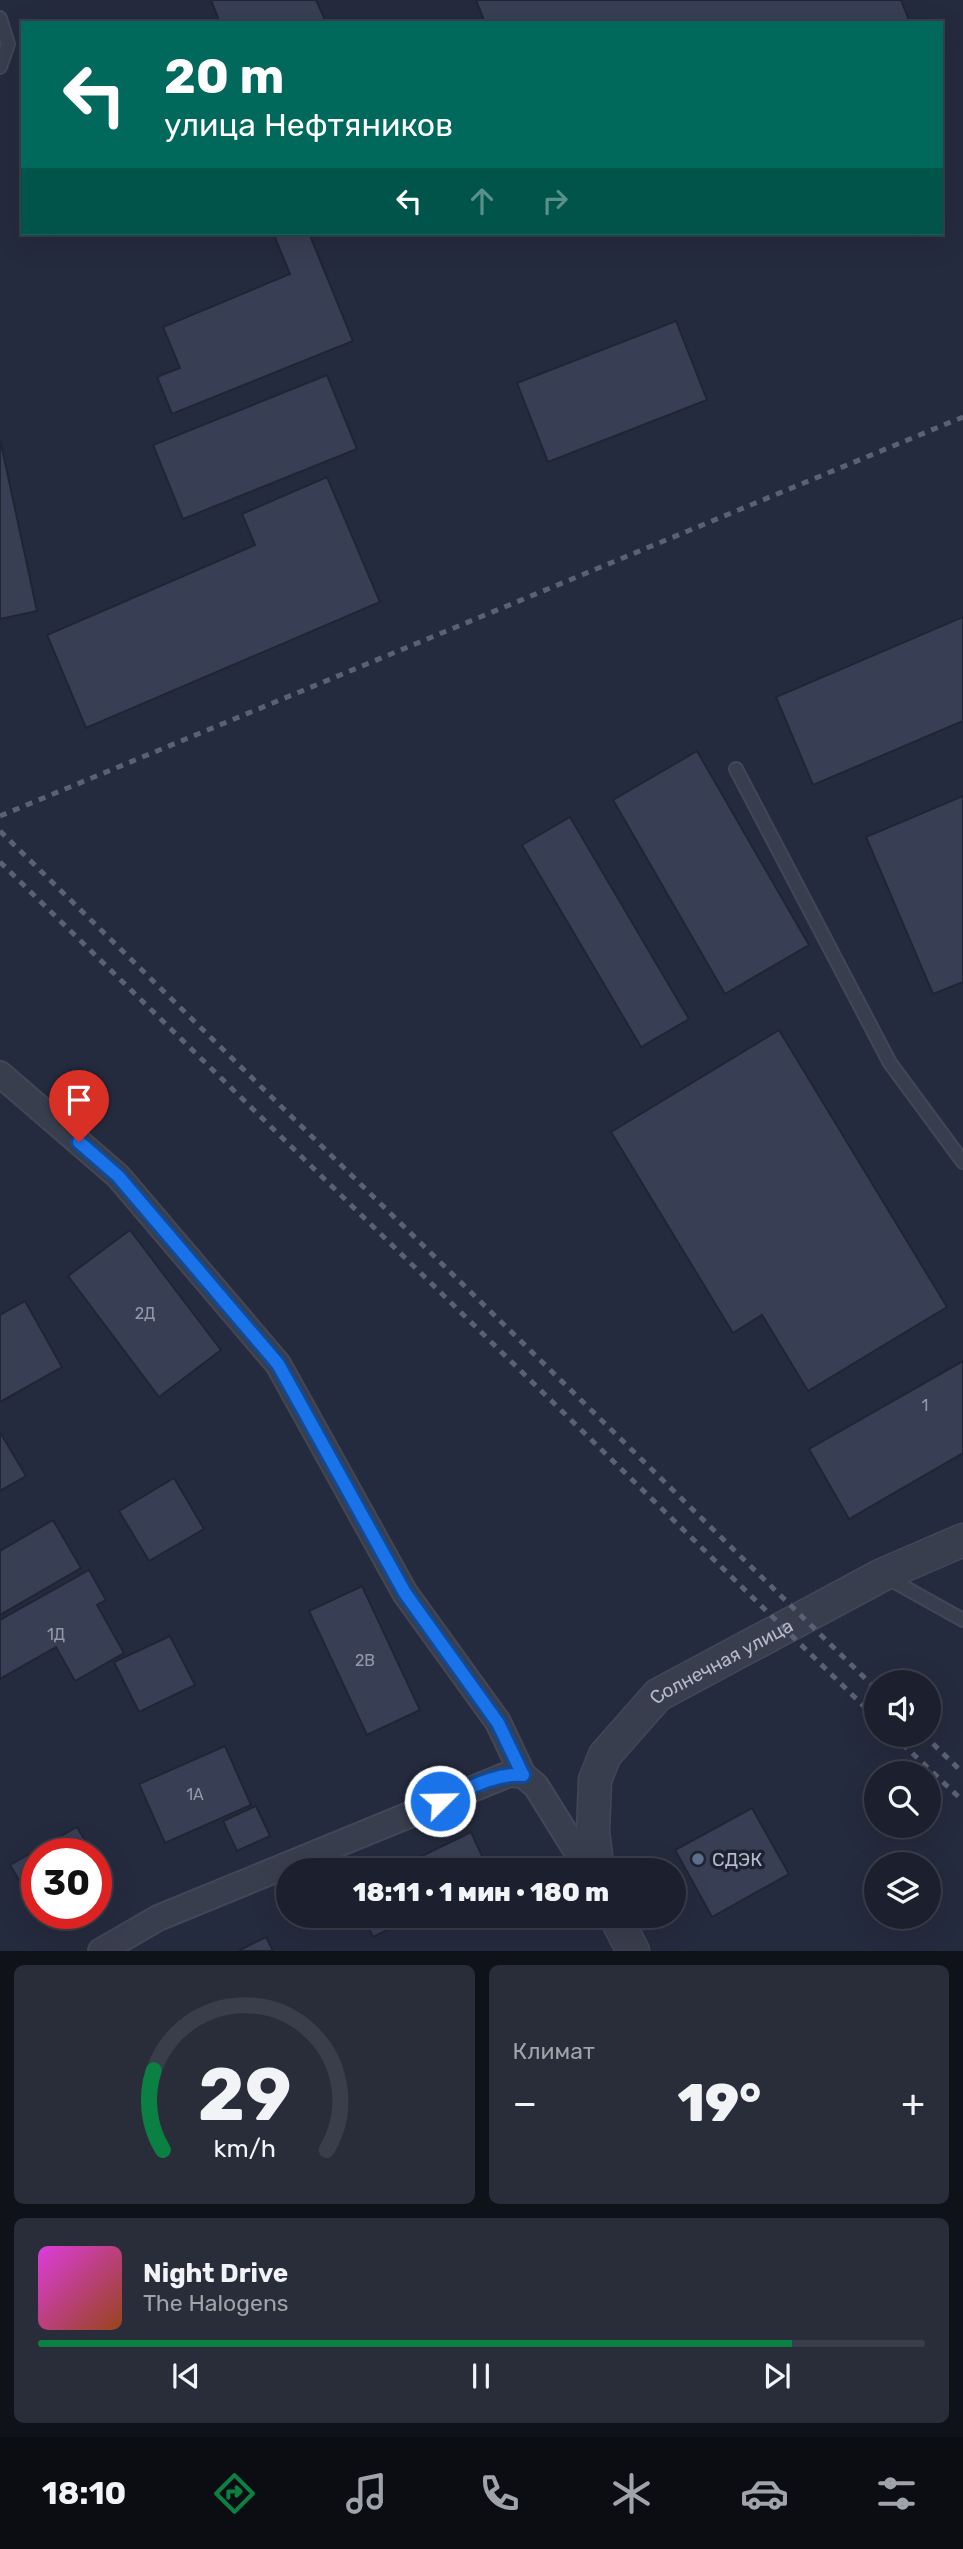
<!DOCTYPE html>
<html lang="ru">
<head>
<meta charset="utf-8">
<style>
  body { margin:0; font-family:Rubik,sans-serif; background:#292d3a; color:#f1f3f6; height:100vh; display:flex; flex-direction:column; font-size:26px; white-space:nowrap }
  * { box-sizing:border-box; margin:0 }
  p { font-size:23px; color:#a0a3aa }
  .icon { flex:none; width:38px; height:38px; fill:none; stroke:currentColor; stroke-width:2; stroke-linecap:round; stroke-linejoin:round }
  .map { position:relative; height:1951px; overflow:hidden }
  .panel { display:flex; flex-direction:column; gap:14px; padding:14px; background:#0f1219; flex:1 }
  .panel>* { flex:none }
  .banner { position:absolute; left:21px; top:21px; width:922px; height:214px; border-radius:0px; box-shadow:0 7px 28px #0002,0 0 0 2px #3a3e4a; background:#00695c; color:#fff; overflow:hidden }
  .fabs { position:absolute; left:864px; top:1670px; display:grid; gap:14px }
  .fabs a { display:grid; place-items:center; width:77px; height:77px; border-radius:50%; background:#1c202e; box-shadow:0 7px 28px #0002,0 0 0 2px #3a3e4a; font-size:35px }
  .speed { position:absolute; left:21px; top:1838px; display:flex; gap:14px; font-size:35px; font-weight:700; text-align:center }
  .speed>* { display:grid; place-content:center; width:91px; height:91px; border-radius:50%; background:#1c202e; box-shadow:0 7px 28px #0002,0 0 0 2px #3a3e4a; line-height:1 }
  .speed .limit { border:10px solid #d22; background:#fff; color:#111 }
  .pin { position:absolute; display:grid; place-items:center; width:60px; height:60px; color:#fff; margin:-72px -30px; border-radius:50% 50% 50% 0; rotate:-45deg; box-shadow:0 0 7px #0007 }
  .pin .icon { rotate:45deg }
  .me { position:absolute; width:77px; margin:-38px; rotate:67deg; stroke-linejoin:round; filter:drop-shadow(0 0 5px #0008) }
  .turn { display:flex; align-items:center; gap:24px; height:147px; padding:0 28px; font-size:32px }
  .turn .icon { width:91px; height:91px; stroke-width:2.5 }
  .turn b { display:block; font-size:49px; line-height:60px }
  .lanes { display:flex; align-items:center; height:66px; padding:0 28px; background:#0003; justify-content:center; gap:35px; direction:ltr }
  .lanes .off { opacity:.35 }
  .big { font-size:52px; font-weight:800; line-height:1.1 }
  .panel .tile { flex:1; display:flex; flex-direction:column; justify-content:center; gap:10px; min-width:0; padding:0 24px; border-radius:10px; background:#292d3a }
  .panel .dial { align-items:center; gap:0 }
  .dial svg { height:182px; overflow:visible; fill:none; stroke:#3a3e4a; stroke-width:7; stroke-linecap:round; text-anchor:middle }
  .dial text { fill:#f1f3f6; stroke:none }
  .song { display:flex; align-items:center; gap:21px }
  .cover { width:84px; height:84px; border-radius:10px; background:linear-gradient(135deg,hsl(300 70% 55%),hsl(20 70% 35%)) }
  .played { height:7px; border-radius:4px; background:linear-gradient(90deg,#0b8043 85%,#3a3e4a 85%) }
  .keys { display:flex; justify-content:space-around; direction:ltr }
  .heat { display:flex; justify-content:space-between; align-items:center; font-size:38px; direction:ltr }
  .panel .tiles { flex:1; display:grid; gap:14px; grid-template-columns:1fr 1fr }
  .tile:last-child { grid-column:span 2 }
  .trip { position:absolute; left:276px; top:1858px; width:410px; height:70px; border-radius:35px; background:#1c202e; box-shadow:0 7px 28px #0002,0 0 0 2px #3a3e4a; font-weight:800; line-height:70px; text-align:center }
  .tabs { display:flex; height:112px; justify-content:space-around; align-items:center; background:#0b0d12; color:#a0a3aa }
  .tabs .icon { width:49px; height:49px }
  .tabs .current { color:#0b8043 }
  .tabs b { font-size:32px; color:#f1f3f6 }
  .map>svg:first-child { display:block }
</style>
</head>
<body>
<div class="map">
<svg width="963" height="1951" viewBox="0 0 963 1951">
  <rect width="100%" height="100%" fill="#252b3e"/>
  <g fill="#383e54" stroke="#202535" stroke-width="2">
    <path d="M211,0H316L326,22L220,23Z"/>
    <path d="M476,0H901L910,23H485Z"/>
    <path d="M273,233H309L353,341L172,414L157,377L180,368L163,327L290,274Z"/>
    <path d="M676,321L707,400L548,462L517,383Z"/>
    <path d="M327,375L357,449L183,519L153,445Z"/>
    <path d="M0,439L37,611L0,619Z"/>
    <path d="M327,477L380,602L86,728L47,635L255,545L242,514Z"/>
    <path d="M963,617V721L813,785L776,697Z"/>
    <path d="M697,751L809,945L725,994L613,800Z"/>
    <path d="M963,796V982L933,994L866,837Z"/>
    <path d="M570,817L689,1019L641,1047L522,845Z"/>
    <path d="M779,1030L947,1307L808,1391L762,1315L733,1333L611,1132Z"/>
    <path d="M130,1230L221,1350L159,1397L68,1276Z"/>
    <path d="M25,1301L62,1367L0,1402V1315Z"/>
    <path d="M963,1361V1453L849,1519L809,1449Z"/>
    <path d="M0,1432L26,1476L0,1491Z"/>
    <path d="M174,1478L204,1529L149,1561L119,1511Z"/>
    <path d="M53,1520L81,1568L0,1615V1551Z"/>
    <path d="M89,1570L106,1600L97,1605L124,1653L75,1681L56,1647L0,1679V1620Z"/>
    <path d="M362,1586L420,1710L367,1735L309,1611Z"/>
    <path d="M170,1636L195,1685L139,1712L114,1662Z"/>
    <path d="M225,1746L251,1805L165,1843L139,1784Z"/>
    <path d="M256,1806L270,1836L237,1851L223,1821Z"/>
    <path d="M752,1808L789,1874L712,1917L675,1850Z"/>
    <path d="M77,1827L92,1853H37V1911L10,1865Z"/>
    <path d="M471,1832L489,1871H391Z"/>
    <path d="M363,1916H417L373,1937Z"/>
    <path d="M266,1937L273,1951H238Z"/>
  </g>
  <g fill="none" stroke-linecap="round" stroke-linejoin="round">
    <g stroke="#424757" stroke-width="16">
      <g id="service">
        <path d="M0,18L8,44L0,67"/>
        <path d="M736,769L890,1063L963,1162"/>
        <path d="M886,1577L963,1620"/>
      </g>
    </g>
    <g stroke="#424757" stroke-width="28">
      <g id="minor">
        <path d="M0,1074L118,1176L278,1364L405,1593L498,1722L523,1775"/>
        <path d="M101,1951L158,1918L509,1774L523,1775L536,1786L589,1871"/>
      </g>
    </g>
    <g stroke="#424757" stroke-width="35">
      <g id="tertiary">
        <path id="s1" d="M598,1871L593,1832L595,1780L605,1755L658,1695L882,1575L963,1540"/>
        <path d="M615,1916L633,1951"/>
      </g>
    </g>
    <use href="#service" stroke="#393e4e" stroke-width="12"/>
    <use href="#minor" stroke="#393e4e" stroke-width="24"/>
    <use href="#tertiary" stroke="#393e4e" stroke-width="32"/>
    <g stroke="#5b6175" stroke-width="5" stroke-dasharray="7 7" stroke-linecap="butt">
      <path d="M0,816L963,417"/>
      <path d="M0,831L877,1690"/>
      <path d="M0,862L877,1719"/>
      <path d="M892,1734L963,1801"/>
      <path d="M923,1734L963,1773"/>
    </g>
  </g>
  <g fill="none" stroke-linecap="round" stroke-linejoin="round">
    <g stroke="#114b97" stroke-width="18">
      <path id="route" d="M79,1142L118,1176L278,1364L405,1593L498,1723L523,1775C494,1773 466,1790 440,1801"/>
    </g>
    <use href="#route" stroke="#1a73e8" stroke-width="12"/>
  </g>
  <circle fill="#5c6f8a" stroke="#1e2333" stroke-width="2.5" cx="698" cy="1859" r="7"/>
  <g text-anchor="middle" stroke-width="7" stroke-linejoin="round" paint-order="stroke">
    <g font-size="16" fill="#9498aa">
      <text x="145" y="1319">2Д</text>
      <text x="925" y="1411">1</text>
      <text x="56" y="1640">1Д</text>
      <text x="365" y="1666">2В</text>
      <text x="195" y="1800">1А</text>
    </g>
    <g font-size="19" fill="#b5b9c9" stroke="#1e2333">
      <text dy="7" stroke="none"><textPath href="#s1" startOffset="270">Солнечная улица</textPath></text>
    </g>
    <g font-size="19" fill="#b5b9c9" stroke="#1e2333" text-anchor="start">
      <text x="712" y="1866">СДЭК</text>
    </g>
  </g>
</svg>
<div class="fabs">
<a><svg class="icon" aria-label="sound" viewBox="0 0 24 24"><path d="M4 9h4l5-4v14l-5-4H4zM17 9q2 3 0 6"/></svg></a>
<a><svg class="icon" aria-label="search" viewBox="0 0 24 24"><circle cx="10" cy="10" r="6"/><path d="M15 15l6 6"/></svg></a>
<a><svg class="icon" aria-label="layers" viewBox="0 0 24 24"><path d="M12 4l9 5-9 5-9-5zM3 14l9 5 9-5"/></svg></a>
</div>
<div class="speed"><div class="limit">30</div></div>
<div class="pin" style="left:79px;top:1142px;background:#d93025"><svg class="icon" aria-label="arrive" viewBox="0 0 24 24"><path d="M6 21V4h12l-3 4 3 4H6"/></svg></div>
<svg class="me" style="left:440px;top:1801px" viewBox="-20 -20 40 40"><circle r="17" fill="#1a73e8" stroke="#fff" stroke-width="3"/><path d="M0-11L8 9 0 5-8 9z" fill="#fff"/></svg>
<div class="trip">18:11 · 1 мин · 180 m</div>
<div class="banner">
<div class="turn"><svg class="icon" aria-label="left" viewBox="0 0 24 24"><path d="M17 20v-9H6M10 6l-5 5 5 5"/></svg><div><b>20 m</b>улица Нефтяников</div></div>
<div class="lanes"><svg class="icon" aria-label="left" viewBox="0 0 24 24"><path d="M17 20v-9H6M10 6l-5 5 5 5"/></svg><svg class="icon off" aria-label="ahead" viewBox="0 0 24 24"><path d="M12 20V5M6 11l6-6 6 6"/></svg><svg class="icon off" aria-label="right" viewBox="0 0 24 24"><path d="M7 20v-9h11M14 6l5 5-5 5"/></svg></div>
</div>
</div>
<section class="panel">
<div class="tiles">
<div class="tile dial"><svg viewBox="0 0 100 80">
<path d="M14 69A42 42 0 1 1 86 69"/>
<path d="M14 69A42 42 0 0 1 10 34" stroke="#0b8043"/>
<text x="50" y="56" font-size="32" font-weight="700">29</text>
<text x="50" y="72" font-size="11">km/h</text>
</svg></div>
<div class="tile"><p>Климат</p>
<div class="heat"><a>−</a><b class="big">19°</b><a>+</a></div>
</div>
<div class="tile">
<div class="song"><i class="cover"></i><div><b>Night Drive</b><p>The Halogens</p></div></div>
<div class="played"></div>
<div class="keys"><svg class="icon" aria-label="previous" viewBox="0 0 24 24"><path d="M18 5L8 12l10 7zM5 5v14"/></svg><svg class="icon" aria-label="pause" viewBox="0 0 24 24"><path d="M8 5v14M16 5v14"/></svg><svg class="icon" aria-label="next" viewBox="0 0 24 24"><path d="M6 5l10 7-10 7zM19 5v14"/></svg></div>
</div>
</div>
</section>
<nav class="tabs">
<b>18:10</b>
<svg class="icon current" aria-label="directions" viewBox="0 0 24 24"><path d="M12 3l9 9-9 9-9-9zM9 14v-3h6M13 9l2 2-2 2"/></svg>
<svg class="icon" aria-label="music" viewBox="0 0 24 24"><path d="M9 18V5l10-2v13"/><circle cx="6" cy="18" r="3"/><circle cx="16" cy="16" r="3"/></svg>
<svg class="icon" aria-label="phone" viewBox="0 0 24 24"><path d="M5 4h4l2 5-3 2q2 4 5 5l2-3 5 2v4C11 20 4 13 5 4z"/></svg>
<svg class="icon" aria-label="climate" viewBox="0 0 24 24"><path d="M12 3v18M4 7l16 10M4 17L20 7"/></svg>
<svg class="icon" aria-label="car" viewBox="0 0 24 24"><path d="M5 17H2v-5l4-1 3-4h7l3 4 3 1v5h-3M9 17h6M6 11h13"/><circle cx="7" cy="17" r="2"/><circle cx="17" cy="17" r="2"/></svg>
<svg class="icon" aria-label="filters" viewBox="0 0 24 24"><path d="M4 7h16M4 17h16"/><circle cx="9" cy="7" r="2"/><circle cx="15" cy="17" r="2"/></svg>
</nav>
</body>
</html>
